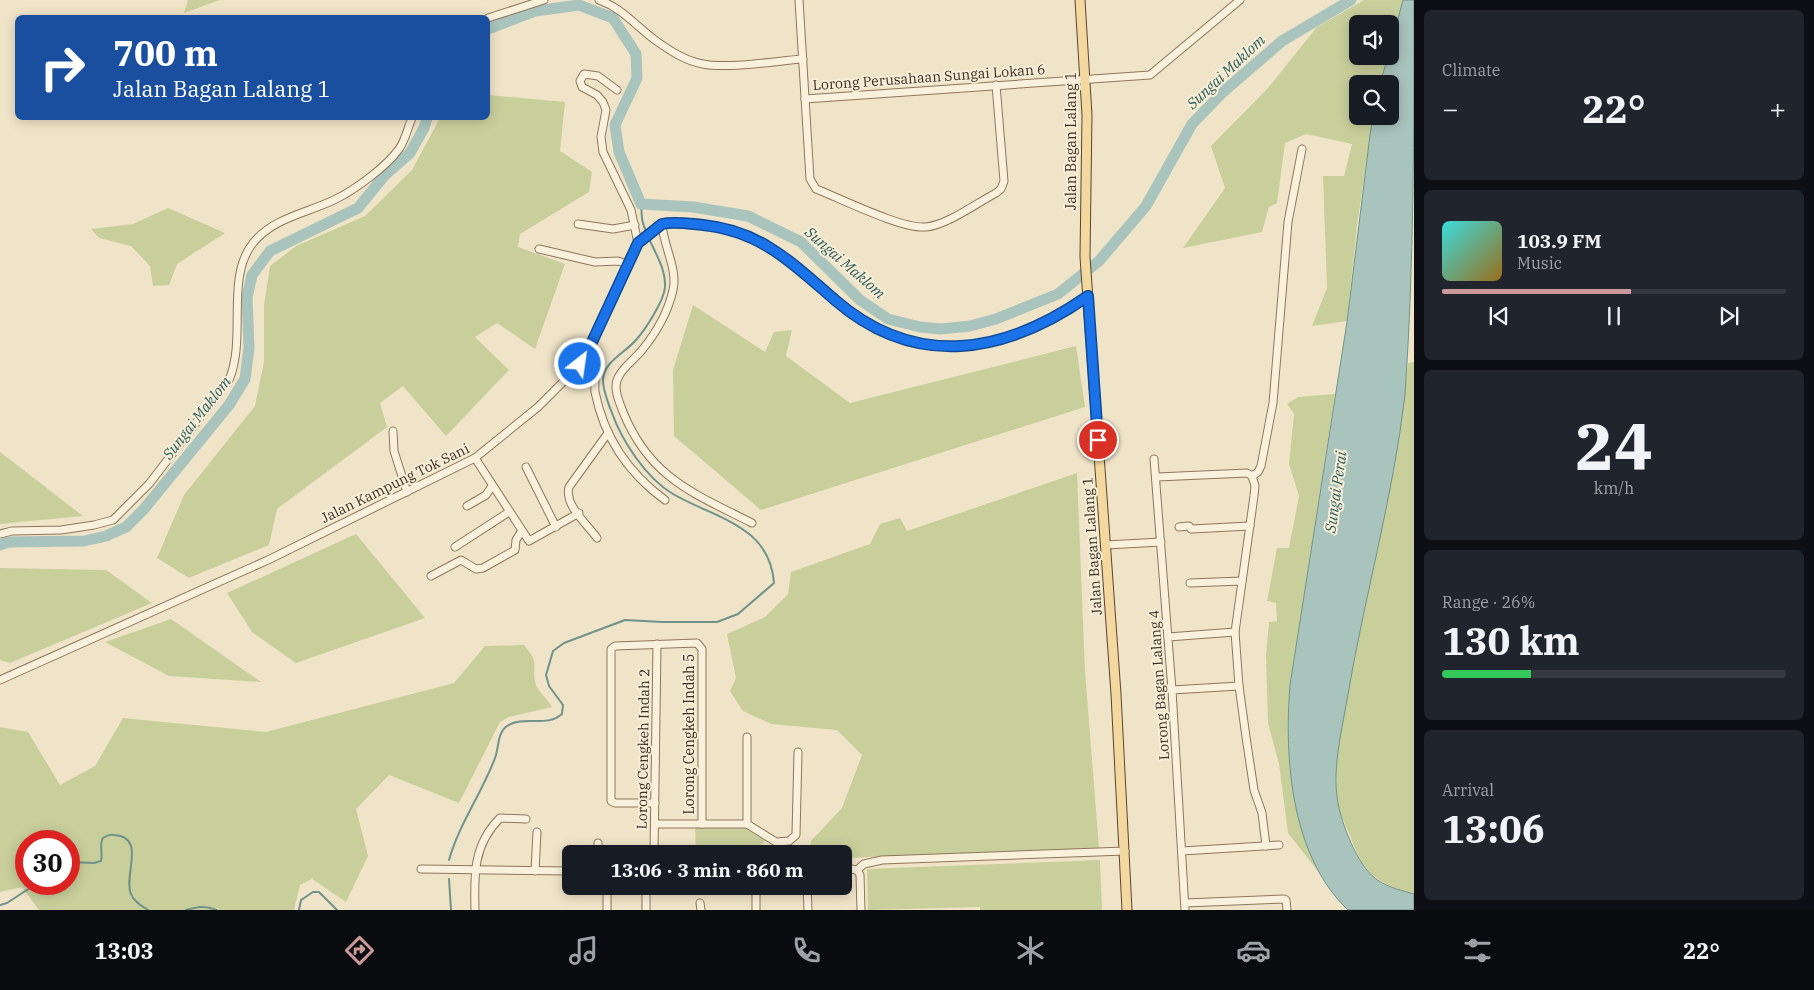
<!DOCTYPE html>
<html lang="en">
<head>
<meta charset="utf-8">
<style>
  body { margin:0; font-family:"IBM Plex Serif",serif; background:#20242c; color:#f1f3f6; height:100vh; display:flex; flex-direction:column; font-size:19px; white-space:nowrap }
  * { box-sizing:border-box; margin:0 }
  p { font-size:16px; color:#9ea1a6 }
  .icon { flex:none; width:28px; height:28px; fill:none; stroke:currentColor; stroke-width:2; stroke-linecap:round; stroke-linejoin:round }
  .map { position:relative; flex:1; overflow:hidden }
  .drawer { display:flex; flex-direction:column; gap:10px; padding:10px; background:#0d0f14; width:400px }
  .drawer>* { flex:none }
  .banner { position:absolute; left:15px; top:15px; width:475px; height:105px; border-radius:8px; box-shadow:0 2px 12px #0003; background:#1a4fa0; color:#fff; overflow:hidden }
  .controls { position:absolute; left:1349px; top:15px; display:grid; gap:10px }
  .controls a { display:grid; place-items:center; width:50px; height:50px; border-radius:8px; background:#171b24; box-shadow:0 2px 12px #0003; font-size:25px }
  .speed { position:absolute; left:15px; top:830px; display:flex; gap:10px; font-size:25px; font-weight:700; text-align:center }
  .speed>* { display:grid; place-content:center; width:65px; height:65px; border-radius:50%; background:#171b24; box-shadow:0 2px 12px #0003; line-height:1 }
  .speed .limit { border:8px solid #d22; background:#fff; color:#111 }
  .pin { position:absolute; display:grid; place-items:center; width:42px; height:42px; color:#fff; margin:-21px; border:2px solid #fff; border-radius:50%; box-shadow:0 1px 5px #0007 }
  .me { position:absolute; width:55px; margin:-28px; rotate:30deg; stroke-linejoin:round; filter:drop-shadow(0 0 4px #0008) }
  .turn { display:flex; align-items:center; gap:18px; height:105px; padding:0 15px; font-size:22px }
  .turn .icon { width:65px; height:65px; stroke-width:2.5 }
  .turn b { display:block; font-size:35px; line-height:42px }
  .big { font-size:38px; font-weight:800; line-height:1.1 }
  .drawer .widget { flex:1; display:flex; flex-direction:column; justify-content:center; gap:8px; min-width:0; padding:0 18px; border-radius:8px; background:#20242c }
  .drawer .dial { align-items:center; gap:0 }
  .dial b { font-size:65px; line-height:1 }
  .song { display:flex; align-items:center; gap:15px }
  .cover { width:60px; height:60px; border-radius:8px; background:linear-gradient(135deg,hsl(180 70% 55%),hsl(40 70% 35%)) }
  .played { height:5px; border-radius:2px; background:linear-gradient(90deg,#cc999b 55%,#363941 55%) }
  .keys { display:flex; justify-content:space-around; direction:ltr }
  .heat { display:flex; justify-content:space-between; align-items:center; font-size:28px; direction:ltr }
  .charge { height:8px; border-radius:4px; background:linear-gradient(90deg,#34c759 26%,#363941 0) }
  .trip { position:absolute; left:562px; top:845px; width:290px; height:50px; border-radius:8px; background:#171b24; box-shadow:0 2px 12px #0003; font-weight:800; line-height:50px; text-align:center }
  .dock { display:flex; height:80px; justify-content:space-around; align-items:center; background:#090b0e; color:#9ea1a6 }
  .dock .icon { width:35px; height:35px }
  .dock .current { color:#cc999b }
  .dock b { font-size:22px; color:#f1f3f6 }
  main { display:flex; flex:1; min-height:0 }
  .map>svg:first-child { display:block }
</style>
</head>
<body>
<main>
<div class="map">
<svg width="1414" height="910" viewBox="0 0 1414 910">
  <rect width="100%" height="100%" fill="#f0e4c8"/>
  <g fill="#c9cf9b" fill-rule="evenodd">
    <path d="M188,0H220L184,13Z"/>
    <path d="M1364,0H1403L1390,49V24H1358V56H1388L1380,84H1358V116H1373L1357,226L1347,321L1312,326L1327,288L1323,176H1344L1352,144L1306,134L1285,143L1277,203L1269,207L1262,232L1183,248L1225,188L1211,146L1268,88L1317,27Z"/>
    <path d="M488,95L565,102L560,151L592,172L589,192L520,234L518,247L565,264L535,349L497,323L475,337L509,370L446,436L403,386L380,403L387,427L277,509L269,545L189,578L157,558L184,495L255,406L264,362V305L270,266L296,246L365,216L412,170L440,118H488Z"/>
    <path d="M168,208L225,233L177,264L169,285L153,286L150,266L131,246L99,238L91,229L133,224Z"/>
    <path d="M693,305L765,352L774,332L792,330L786,356L850,403L1076,346L1085,407L761,510L674,436L673,370Z"/>
    <path d="M1414,362V894C1373,882 1364,873 1349,833C1345,824 1340,814 1338,805C1331,747 1352,671 1364,614C1382,531 1399,448 1408,363Z"/>
    <path d="M1335,394L1290,685C1284,758 1293,808 1321,875L1288,833L1279,764L1268,723L1266,656L1269,622L1277,621L1276,603L1267,601L1277,548H1289L1299,496L1289,464L1294,414L1287,404L1298,397Z"/>
    <path d="M0,452L83,516L0,524Z"/>
    <path d="M1077,473L1085,671L1099,848L844,858V854H809L811,841L842,808L862,755L837,730L771,724L743,711L730,691L736,678L727,634L765,617L788,594L791,572L870,544L880,524L900,518L907,531Z"/>
    <path d="M356,534L425,618L296,663L252,632L227,593Z"/>
    <path d="M0,568L106,570L152,603L10,663L0,660Z"/>
    <path d="M171,619L261,682L169,676L105,642Z"/>
    <path d="M524,645C542,666 530,665 536,685C539,693 548,699 552,707L509,717L500,722L459,803L389,775L356,809L368,856L346,902L312,879L300,885L294,910H39L22,887L0,892V727L28,732L60,785L95,766L123,718L266,732L454,683L485,646ZM26,841H69V884H26Z"/>
    <path d="M695,826H746L768,839L749,854H696Z"/>
    <path d="M1100,860L1102,910H980V907L868,910L867,869Z"/>
  </g>
  <path fill="#a9c4bc" stroke="#6f938a" d="M1403,0H1414C1414,131 1414,265 1405,395C1393,498 1364,598 1347,700C1341,734 1331,774 1339,808C1344,829 1359,869 1379,881C1388,887 1403,891 1414,894V910H1348C1291,856 1284,759 1290,685L1347,322L1370,135L1373,116H1390V84H1380L1388,56H1390V49Z"/>
  <g fill="none" stroke-linecap="round" stroke-linejoin="round">
    <g stroke="#6f938a" stroke-width="2">
      <path d="M449,860C459,824 482,793 495,758C499,748 497,733 507,726C524,715 546,728 562,714L563,705L549,686L546,675L553,651L564,643L625,620L662,622H717L738,614L774,583C770,525 714,518 673,494C646,478 622,441 612,413C608,403 603,390 603,380C603,362 626,352 636,340C645,330 664,301 665,287C666,264 649,245 643,223C641,217 642,210 641,204"/>
      <path d="M69,862L94,863L101,861C103,855 99,843 103,838C106,836 111,834 114,835C147,837 123,875 131,894C134,902 142,906 148,910"/>
      <path d="M449,879L451,910"/>
      <path d="M0,905L7,903L36,884"/>
      <path d="M186,910C197,907 205,905 216,910"/>
      <path d="M299,910L301,900L313,892H319L337,910"/>
    </g>
    <g stroke="#a9c4bc" stroke-width="11">
      <path d="M488,29L535,11L579,5L613,18L636,54L637,78L615,125L619,152L641,204L693,207L748,216L801,242L860,300L888,319L920,327L941,329L970,326L996,319L1058,294L1099,261L1146,206L1192,124L1223,92L1282,41L1351,0"/>
      <path d="M0,545L8,542L84,541L106,536L126,527L144,509L229,405L245,379L249,348L247,297L252,275L270,251L358,208L385,175L410,153L424,128L427,118"/>
    </g>
    <g stroke="#8d765c" stroke-width="9">
      <g id="minor">
        <path d="M599,0C622,8 636,26 655,40C669,50 685,61 703,64C727,69 776,61 803,59"/>
        <path d="M799,0L810,179L816,189C842,199 901,229 926,227C947,225 977,203 996,193L1001,189L1004,181L996,85"/>
        <path d="M488,18L544,0"/>
        <path d="M617,90L598,76L584,74L580,81L582,87L597,95L603,102L606,110L601,137L603,152L631,210L638,243"/>
        <path d="M805,99L1150,75L1240,0"/>
        <path d="M578,224L613,229L635,225"/>
        <path d="M662,224C663,245 678,269 673,290C668,312 656,333 642,350C635,359 624,366 619,376C612,387 619,401 623,412C650,478 693,493 752,523"/>
        <path d="M539,249L595,262L618,261L627,264"/>
        <path d="M587,355L594,358C597,364 594,382 595,392C604,437 628,473 665,500"/>
        <path d="M393,431L394,451L407,492"/>
        <path d="M475,458L529,541L579,513"/>
        <path d="M1154,459L1172,690L1185,910"/>
        <path d="M526,467L556,527"/>
        <path d="M1252,476L1255,486L1254,496L1235,632L1239,686L1246,737L1254,790L1262,813L1266,846"/>
        <path d="M1252,476L1258,472L1261,466L1273,403L1288,222L1302,149"/>
        <path d="M1157,477L1247,473L1252,476"/>
        <path d="M467,506L486,495L492,486"/>
        <path d="M1179,527L1189,526L1191,529L1250,526"/>
        <path d="M0,534L12,531L61,530L94,525L113,520L149,484L229,380C247,338 225,278 253,243C274,217 308,213 336,199C356,189 386,167 399,149C405,141 408,127 412,118"/>
        <path d="M597,538C587,524 564,505 569,487L608,433"/>
        <path d="M1106,545L1161,542"/>
        <path d="M455,547L509,512"/>
        <path d="M431,576L461,560L476,569L483,568L515,550L516,540L521,532"/>
        <path d="M1190,583L1242,581"/>
        <path d="M1168,637L1235,632"/>
        <path d="M0,680L268,560L475,458L538,407L573,372L587,355L638,243L662,224C675,221 690,224 703,225C761,231 793,264 835,300C916,370 1005,354 1088,296"/>
        <path d="M1172,690L1239,686"/>
        <path d="M655,803H615L611,801V649L615,646L697,643L702,649V824"/>
        <path d="M655,824H747L776,842L789,841L796,835L798,752"/>
        <path d="M747,824V737"/>
        <path d="M598,843V854"/>
        <path d="M1182,851L1279,845"/>
        <path d="M654,854L657,644"/>
        <path d="M844,868L857,870"/>
        <path d="M421,869L571,871"/>
        <path d="M857,870L864,864L882,860L1125,851"/>
        <path d="M857,870L860,875L861,910"/>
        <path d="M535,871L537,832"/>
        <path d="M756,886V910"/>
        <path d="M807,886L808,910"/>
        <path d="M700,903L701,910"/>
        <path d="M1185,903L1284,899L1286,900L1287,910"/>
        <path d="M475,910C474,875 473,845 500,818L526,819"/>
        <path d="M607,910V886"/>
        <path d="M646,910V886"/>
      </g>
    </g>
    <g stroke="#5b4430" stroke-width="11">
      <path id="major" d="M1080,0L1087,115L1085,257L1116,694L1127,910"/>
    </g>
    <use href="#minor" stroke="#faf1dc" stroke-width="7"/>
    <use href="#major" stroke="#f3d9a0" stroke-width="9"/>
  </g>
  <g fill="none" stroke-linecap="round" stroke-linejoin="round">
    <g stroke="#114b97" stroke-width="12">
      <path id="route" d="M580,364L586,355L638,243L662,224C675,221 690,224 703,225C762,231 793,264 835,300C916,370 1005,354 1088,296L1098,440"/>
    </g>
    <use href="#route" stroke="#1a73e8" stroke-width="9"/>
  </g>
  <g text-anchor="middle" stroke-width="4" stroke-linejoin="round" paint-order="stroke">
    <g font-size="14" fill="#3d2e20" stroke="#f7eed8">
      <text transform="translate(929 77) rotate(-4)" y="5">Lorong Perusahaan Sungai Lokan 6</text>
      <text transform="translate(1071 141) rotate(-90)" y="5">Jalan Bagan Lalang 1</text>
      <text transform="translate(395 483) rotate(-26)" y="5">Jalan Kampung Tok Sani</text>
      <text transform="translate(1092 546) rotate(-94)" y="5">Jalan Bagan Lalang 1</text>
      <text transform="translate(1159 685) rotate(-94)" y="5">Lorong Bagan Lalang 4</text>
      <text transform="translate(689 734) rotate(-90)" y="5">Lorong Cengkeh Indah 5</text>
      <text transform="translate(643 749) rotate(-89)" y="5">Lorong Cengkeh Indah 2</text>
    </g>
    <g font-size="15" font-style="italic" fill="#2f5d5a" stroke="#f7eed8">
      <text transform="translate(1226 72) rotate(-43)" y="5">Sungai Maklom</text>
      <text transform="translate(845 263) rotate(41)" y="5">Sungai Maklom</text>
      <text transform="translate(197 418) rotate(-52)" y="5">Sungai Maklom</text>
      <text transform="translate(1336 492) rotate(-82)" y="5">Sungai Perai</text>
    </g>
  </g>
</svg>
<div class="controls">
<a><svg class="icon" aria-label="sound" viewBox="0 0 24 24"><path d="M4 9h4l5-4v14l-5-4H4zM17 9q2 3 0 6"/></svg></a>
<a><svg class="icon" aria-label="search" viewBox="0 0 24 24"><circle cx="10" cy="10" r="6"/><path d="M15 15l6 6"/></svg></a>
</div>
<div class="speed"><div class="limit">30</div></div>
<div class="pin" style="left:1098px;top:440px;background:#d93025"><svg class="icon" aria-label="arrive" viewBox="0 0 24 24"><path d="M6 21V4h12l-3 4 3 4H6"/></svg></div>
<svg class="me" style="left:580px;top:364px" viewBox="-20 -20 40 40"><circle r="17" fill="#1a73e8" stroke="#fff" stroke-width="3"/><path d="M0-11L8 9 0 5-8 9z" fill="#fff"/></svg>
<div class="trip">13:06 · 3 min · 860 m</div>
<div class="banner">
<div class="turn"><svg class="icon" aria-label="right" viewBox="0 0 24 24"><path d="M7 20v-9h11M14 6l5 5-5 5"/></svg><div><b>700 m</b>Jalan Bagan Lalang 1</div></div>
</div>
</div>
<section class="drawer">
<div class="widget"><p>Climate</p>
<div class="heat"><a>−</a><b class="big">22°</b><a>+</a></div>
</div>
<div class="widget">
<div class="song"><i class="cover"></i><div><b>103.9 FM</b><p>Music</p></div></div>
<div class="played"></div>
<div class="keys"><svg class="icon" aria-label="previous" viewBox="0 0 24 24"><path d="M18 5L8 12l10 7zM5 5v14"/></svg><svg class="icon" aria-label="pause" viewBox="0 0 24 24"><path d="M8 5v14M16 5v14"/></svg><svg class="icon" aria-label="next" viewBox="0 0 24 24"><path d="M6 5l10 7-10 7zM19 5v14"/></svg></div>
</div>
<div class="widget dial"><b>24</b><p>km/h</p></div>
<div class="widget"><p>Range · 26%</p><b class="big">130 km</b><div class="charge"></div></div>
<div class="widget"><p>Arrival</p><b class="big">13:06</b></div>
</section>
</main>
<nav class="dock">
<b>13:03</b>
<svg class="icon current" aria-label="directions" viewBox="0 0 24 24"><path d="M12 3l9 9-9 9-9-9zM9 14v-3h6M13 9l2 2-2 2"/></svg>
<svg class="icon" aria-label="music" viewBox="0 0 24 24"><path d="M9 18V5l10-2v13"/><circle cx="6" cy="18" r="3"/><circle cx="16" cy="16" r="3"/></svg>
<svg class="icon" aria-label="phone" viewBox="0 0 24 24"><path d="M5 4h4l2 5-3 2q2 4 5 5l2-3 5 2v4C11 20 4 13 5 4z"/></svg>
<svg class="icon" aria-label="climate" viewBox="0 0 24 24"><path d="M12 3v18M4 7l16 10M4 17L20 7"/></svg>
<svg class="icon" aria-label="car" viewBox="0 0 24 24"><path d="M5 17H2v-5l4-1 3-4h7l3 4 3 1v5h-3M9 17h6M6 11h13"/><circle cx="7" cy="17" r="2"/><circle cx="17" cy="17" r="2"/></svg>
<svg class="icon" aria-label="filters" viewBox="0 0 24 24"><path d="M4 7h16M4 17h16"/><circle cx="9" cy="7" r="2"/><circle cx="15" cy="17" r="2"/></svg>
<b>22°</b>
</nav>
</body>
</html>
